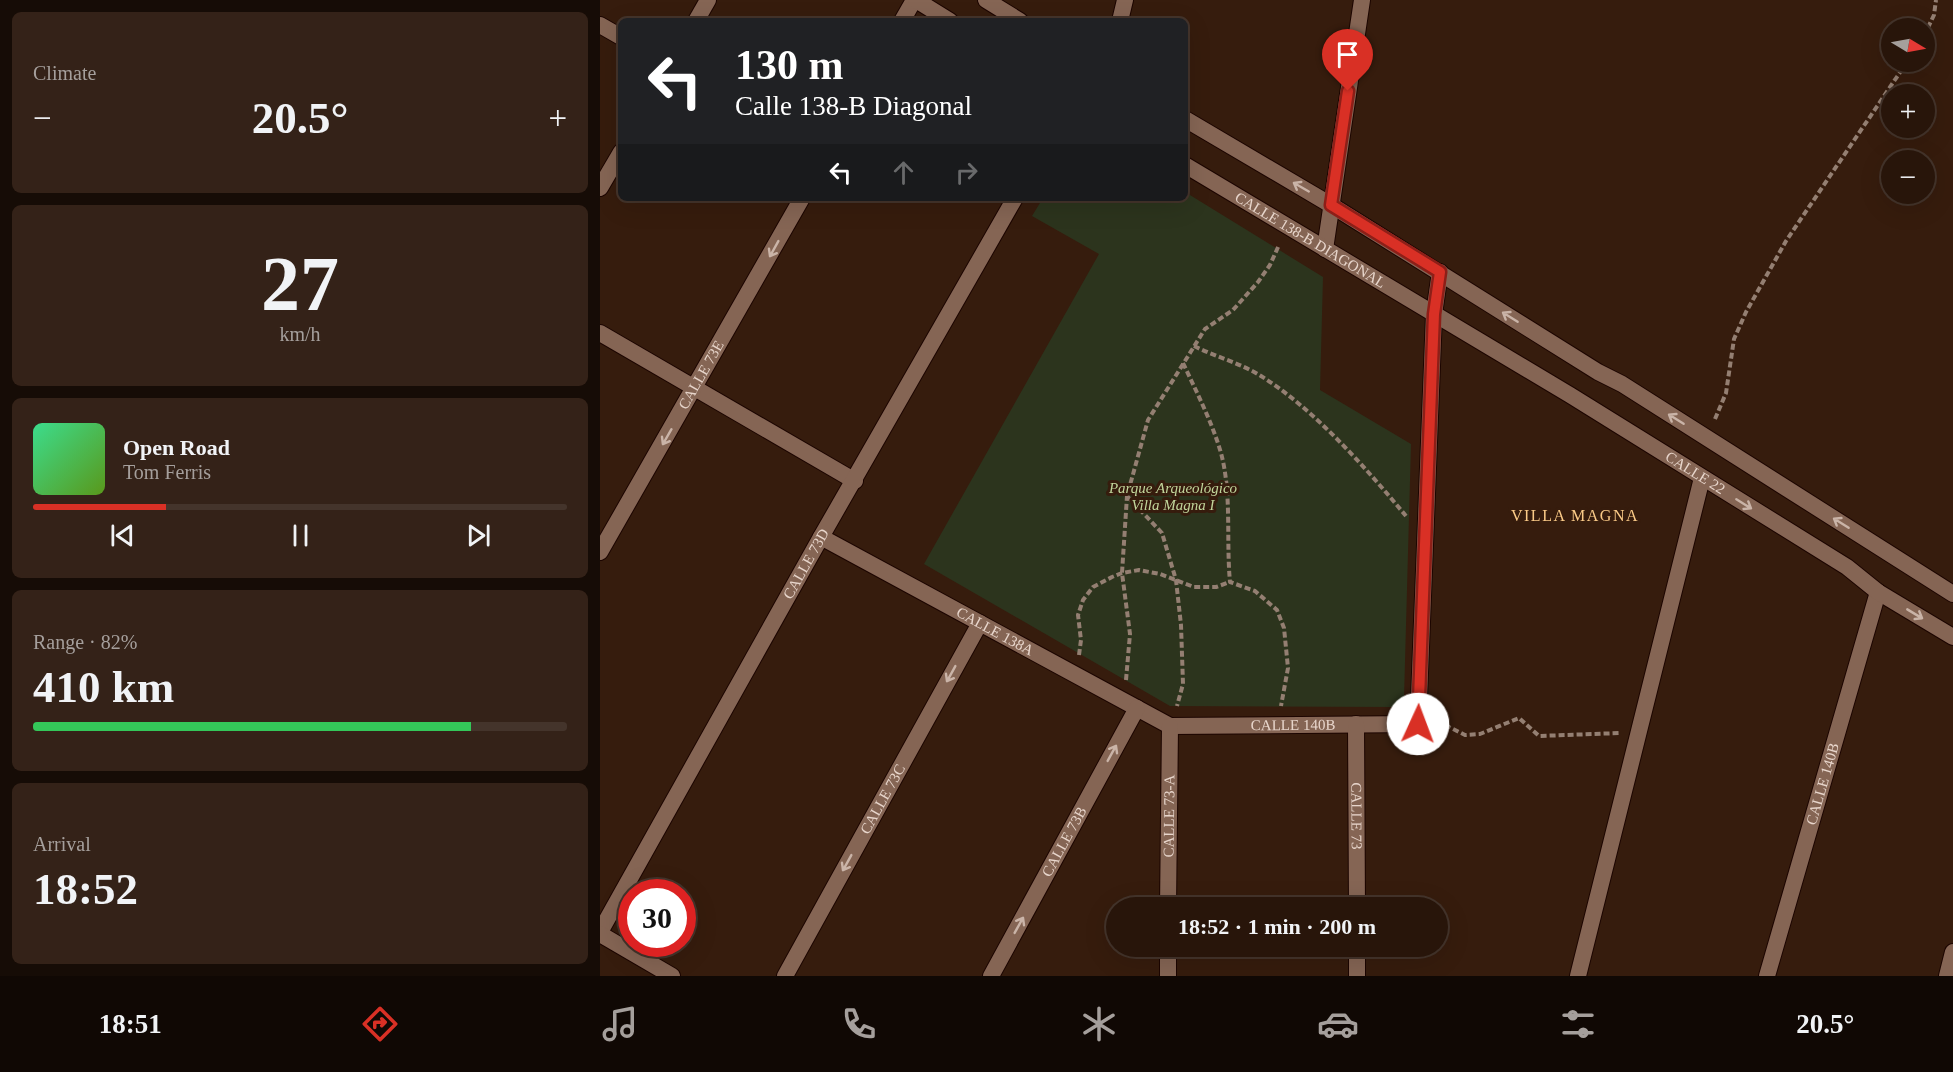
<!DOCTYPE html>
<html lang="en">
<head>
<meta charset="utf-8">
<style>
  body { margin:0; font-family:Georgia,serif; background:#342218; color:#f1f3f6; height:100vh; display:flex; flex-direction:column; font-size:22px; white-space:nowrap }
  * { box-sizing:border-box; margin:0 }
  p { font-size:20px; color:#a59f9c }
  .icon { flex:none; width:33px; height:33px; fill:none; stroke:currentColor; stroke-width:2; stroke-linecap:round; stroke-linejoin:round }
  .map { position:relative; flex:1; overflow:hidden }
  .details { display:flex; flex-direction:column; gap:12px; padding:12px; background:#160c06; width:600px }
  .details>* { flex:none }
  .banner { position:absolute; left:18px; top:18px; width:570px; height:183px; border-radius:9px; box-shadow:0 6px 24px #0002,0 0 0 2px #44342b; background:#202124; color:#fff; overflow:hidden }
  .needle { width:39px; rotate:100deg }
  .fabs { position:absolute; left:1281px; top:18px; display:grid; gap:12px }
  .fabs a { display:grid; place-items:center; width:54px; height:54px; border-radius:50%; background:#28150a; box-shadow:0 6px 24px #0002,0 0 0 2px #44342b; font-size:30px }
  .speed { position:absolute; left:18px; top:879px; display:flex; gap:12px; font-size:30px; font-weight:700; text-align:center }
  .speed>* { display:grid; place-content:center; width:78px; height:78px; border-radius:50%; background:#28150a; box-shadow:0 6px 24px #0002,0 0 0 2px #44342b; line-height:1 }
  .speed .limit { border:9px solid #d22; background:#fff; color:#111 }
  .pin { position:absolute; display:grid; place-items:center; width:51px; height:51px; color:#fff; margin:-62px -26px; border-radius:50% 50% 50% 0; rotate:-45deg; box-shadow:0 0 6px #0007 }
  .pin .icon { rotate:45deg }
  .me { position:absolute; width:66px; margin:-33px; rotate:2deg; stroke-linejoin:round; filter:drop-shadow(0 0 4px #0008) }
  .turn { display:flex; align-items:center; gap:21px; height:126px; padding:0 18px; font-size:27px }
  .turn .icon { width:78px; height:78px; stroke-width:2.5 }
  .turn b { display:block; font-size:42px; line-height:51px }
  .lanes { display:flex; align-items:center; height:57px; padding:0 18px; background:#0003; justify-content:center; gap:30px; direction:ltr }
  .lanes .off { opacity:.35 }
  .big { font-size:45px; font-weight:700; line-height:1.1 }
  .details .tile { flex:1; display:flex; flex-direction:column; justify-content:center; gap:9px; min-width:0; padding:0 21px; border-radius:9px; background:#342218 }
  .details .dial { align-items:center; gap:0 }
  .dial b { font-size:78px; line-height:1 }
  .song { display:flex; align-items:center; gap:18px }
  .cover { width:72px; height:72px; border-radius:9px; background:linear-gradient(135deg,hsl(150 70% 55%),hsl(90 70% 35%)) }
  .played { height:6px; border-radius:3px; background:linear-gradient(90deg,#d93025 25%,#44342b 25%) }
  .keys { display:flex; justify-content:space-around; direction:ltr }
  .heat { display:flex; justify-content:space-between; align-items:center; font-size:33px; direction:ltr }
  .charge { height:9px; border-radius:4px; background:linear-gradient(90deg,#34c759 82%,#44342b 0) }
  .trip { position:absolute; left:506px; top:897px; width:342px; height:60px; border-radius:30px; background:#28150a; box-shadow:0 6px 24px #0002,0 0 0 2px #44342b; font-weight:700; line-height:60px; text-align:center }
  .tabs { display:flex; height:96px; justify-content:space-around; align-items:center; background:#100804; color:#a59f9c }
  .tabs .icon { width:42px; height:42px }
  .tabs .current { color:#d93025 }
  .tabs b { font-size:27px; color:#f1f3f6 }
  main { display:flex; flex:1; min-height:0 }
  .map>svg:first-child { display:block }
</style>
</head>
<body>
<main>
<section class="details">
<div class="tile"><p>Climate</p>
<div class="heat"><a>−</a><b class="big">20.5°</b><a>+</a></div>
</div>
<div class="tile dial"><b>27</b><p>km/h</p></div>
<div class="tile">
<div class="song"><i class="cover"></i><div><b>Open Road</b><p>Tom Ferris</p></div></div>
<div class="played"></div>
<div class="keys"><svg class="icon" aria-label="previous" viewBox="0 0 24 24"><path d="M18 5L8 12l10 7zM5 5v14"/></svg><svg class="icon" aria-label="pause" viewBox="0 0 24 24"><path d="M8 5v14M16 5v14"/></svg><svg class="icon" aria-label="next" viewBox="0 0 24 24"><path d="M6 5l10 7-10 7zM19 5v14"/></svg></div>
</div>
<div class="tile"><p>Range · 82%</p><b class="big">410 km</b><div class="charge"></div></div>
<div class="tile"><p>Arrival</p><b class="big">18:52</b></div>
</section>
<div class="map">
<svg width="1353" height="976" viewBox="0 0 1353 976">
  <rect width="100%" height="100%" fill="#361c0d"/>
  <path fill="#2c341d" d="M585,192L723,277L720,390L811,444L804,698L795,707L570,706L324,564L499,254L432,216L443,198H585Z"/>
  <g fill="none" stroke-linecap="round" stroke-linejoin="round">
    <g stroke="#1c0500" stroke-width="18">
      <g id="minor">
        <path d="M96,21L108,0"/>
        <path d="M302,21L314,0"/>
        <path d="M520,21L525,0"/>
        <path d="M0,25L21,37"/>
        <path d="M0,188L21,152"/>
        <path d="M725,249L762,0"/>
        <path d="M0,333L255,481"/>
        <path id="s1" d="M221,537L570,726L818,724L834,314L840,272"/>
        <path id="s2" d="M0,552L202,198"/>
        <path id="s3" d="M756,724L757,908"/>
        <path id="s4" d="M568,908L570,726"/>
        <path id="s5" d="M0,932L221,537L415,198"/>
        <path d="M757,946V976"/>
        <path id="s6" d="M185,976L380,623"/>
        <path id="s7" d="M391,976L537,708"/>
        <path d="M568,976V946"/>
        <path d="M978,976L1102,478"/>
        <path id="s8" d="M1167,976L1278,592"/>
        <path d="M1347,976L1353,952"/>
      </g>
    </g>
    <g stroke="#1c0500" stroke-width="18">
      <g id="tertiary">
        <path d="M316,0L350,21"/>
        <path d="M386,0L420,21"/>
        <path d="M585,119L731,205L998,372L1022,384L1353,594"/>
        <path id="s9" d="M585,165L970,395L1247,567L1278,592L1353,637"/>
        <path d="M0,934L72,976"/>
      </g>
    </g>
    <g stroke="#947f72" stroke-width="4" stroke-dasharray="6 3" stroke-linecap="butt">
      <path d="M1324,36L1334,15L1336,0"/>
      <path d="M594,346C616,357 640,363 661,376C715,410 765,467 806,516"/>
      <path d="M583,363C597,393 612,422 621,453C632,494 626,540 630,582L655,591L677,610L684,628L688,668L681,706"/>
      <path d="M1115,419L1126,393L1134,339L1146,312L1186,241L1307,62"/>
      <path d="M527,496L562,533L576,580L581,625L583,684L577,706"/>
      <path d="M479,655L481,640L478,615L483,600L493,587L512,577L522,573L539,570L560,574L594,587H616L630,582"/>
      <path d="M526,680L530,634L522,573L527,496L548,420L605,329L633,310L658,282L670,265L679,245"/>
      <path d="M837,721L865,735L880,734L919,718L939,736L1020,733"/>
    </g>
    <use href="#minor" stroke="#856554" stroke-width="16"/>
    <use href="#tertiary" stroke="#856554" stroke-width="16"/>
  </g>
  <defs><path id="oneway-shaft" d="M-6 0H5M1.5-3L5.5 0L1.5 3" fill="none" stroke-width="1.6" stroke-linecap="round" stroke-linejoin="round" transform="scale(1.5)"/></defs>
  <g stroke="#cab4a8">
    <use href="#oneway-shaft" transform="translate(701 187) rotate(-150)"/>
    <use href="#oneway-shaft" transform="translate(174 249) rotate(119)"/>
    <use href="#oneway-shaft" transform="translate(910 317) rotate(-148)"/>
    <use href="#oneway-shaft" transform="translate(1076 419) rotate(-148)"/>
    <use href="#oneway-shaft" transform="translate(67 437) rotate(120)"/>
    <use href="#oneway-shaft" transform="translate(1144 504) rotate(32)"/>
    <use href="#oneway-shaft" transform="translate(1241 523) rotate(-148)"/>
    <use href="#oneway-shaft" transform="translate(1315 614) rotate(31)"/>
    <use href="#oneway-shaft" transform="translate(351 674) rotate(119)"/>
    <use href="#oneway-shaft" transform="translate(512 753) rotate(-61)"/>
    <use href="#oneway-shaft" transform="translate(247 863) rotate(119)"/>
    <use href="#oneway-shaft" transform="translate(419 925) rotate(-61)"/>
  </g>
  <g fill="none" stroke-linecap="round" stroke-linejoin="round">
    <g stroke="#8d1f18" stroke-width="15">
      <path id="route" d="M748,91L731,205L840,272L834,314L818,724"/>
    </g>
    <use href="#route" stroke="#d93025" stroke-width="10"/>
  </g>
  <g text-anchor="middle" stroke-width="6" stroke-linejoin="round" paint-order="stroke">
    <g font-size="15" fill="#e8d6cc" stroke="#361c0d">
      <text dy="5" stroke="none"><textPath href="#s9" startOffset="146">CALLE 138-B DIAGONAL</textPath></text>
      <text dy="5" stroke="none"><textPath href="#s2" startOffset="204">CALLE 73E</textPath></text>
      <text dy="5" stroke="none"><textPath href="#s9" startOffset="596">CALLE 22</textPath></text>
      <text dy="5" stroke="none"><textPath href="#s5" startOffset="422">CALLE 73D</textPath></text>
      <text dy="5" stroke="none"><textPath href="#s1" startOffset="198">CALLE 138A</textPath></text>
      <text dy="5" stroke="none"><textPath href="#s1" startOffset="520">CALLE 140B</textPath></text>
      <text dy="5" stroke="none"><textPath href="#s8" startOffset="200">CALLE 140B</textPath></text>
      <text dy="5" stroke="none"><textPath href="#s6" startOffset="202">CALLE 73C</textPath></text>
      <text dy="5" stroke="none"><textPath href="#s3" startOffset="92">CALLE 73</textPath></text>
      <text dy="5" stroke="none"><textPath href="#s4" startOffset="92">CALLE 73-A</textPath></text>
      <text dy="5" stroke="none"><textPath href="#s7" startOffset="153">CALLE 73B</textPath></text>
    </g>
    <g font-size="15" font-style="italic" fill="#c1d59b" stroke="#361c0d">
      <text x="573" y="493">Parque Arqueológico<tspan x="573" dy="17">Villa Magna I</tspan></text>
    </g>
    <g font-size="16" letter-spacing="1.5" fill="#fbcb88" stroke="#361c0d">
      <text x="975" y="521">VILLA MAGNA</text>
    </g>
  </g>
</svg>
<div class="fabs">
<a><svg class="needle" viewBox="-14 -14 28 28"><path d="M0-13l5 13h-10z" fill="#e53935"/><path d="M0 13l5-13h-10z" fill="#a59f9c"/></svg></a>
<a>+</a>
<a>−</a>
</div>
<div class="speed"><div class="limit">30</div></div>
<div class="pin" style="left:748px;top:91px;background:#d93025"><svg class="icon" aria-label="arrive" viewBox="0 0 24 24"><path d="M6 21V4h12l-3 4 3 4H6"/></svg></div>
<svg class="me" style="left:818px;top:724px" viewBox="-20 -20 40 40"><circle r="19" fill="#fff"/><path d="M0-13L10 11 0 6-10 11z" fill="#d93025"/></svg>
<div class="trip">18:52 · 1 min · 200 m</div>
<div class="banner">
<div class="turn"><svg class="icon" aria-label="left" viewBox="0 0 24 24"><path d="M17 20v-9H6M10 6l-5 5 5 5"/></svg><div><b>130 m</b>Calle 138-B Diagonal</div></div>
<div class="lanes"><svg class="icon" aria-label="left" viewBox="0 0 24 24"><path d="M17 20v-9H6M10 6l-5 5 5 5"/></svg><svg class="icon off" aria-label="ahead" viewBox="0 0 24 24"><path d="M12 20V5M6 11l6-6 6 6"/></svg><svg class="icon off" aria-label="right" viewBox="0 0 24 24"><path d="M7 20v-9h11M14 6l5 5-5 5"/></svg></div>
</div>
</div>
</main>
<nav class="tabs">
<b>18:51</b>
<svg class="icon current" aria-label="directions" viewBox="0 0 24 24"><path d="M12 3l9 9-9 9-9-9zM9 14v-3h6M13 9l2 2-2 2"/></svg>
<svg class="icon" aria-label="music" viewBox="0 0 24 24"><path d="M9 18V5l10-2v13"/><circle cx="6" cy="18" r="3"/><circle cx="16" cy="16" r="3"/></svg>
<svg class="icon" aria-label="phone" viewBox="0 0 24 24"><path d="M5 4h4l2 5-3 2q2 4 5 5l2-3 5 2v4C11 20 4 13 5 4z"/></svg>
<svg class="icon" aria-label="climate" viewBox="0 0 24 24"><path d="M12 3v18M4 7l16 10M4 17L20 7"/></svg>
<svg class="icon" aria-label="car" viewBox="0 0 24 24"><path d="M5 17H2v-5l4-1 3-4h7l3 4 3 1v5h-3M9 17h6M6 11h13"/><circle cx="7" cy="17" r="2"/><circle cx="17" cy="17" r="2"/></svg>
<svg class="icon" aria-label="filters" viewBox="0 0 24 24"><path d="M4 7h16M4 17h16"/><circle cx="9" cy="7" r="2"/><circle cx="15" cy="17" r="2"/></svg>
<b>20.5°</b>
</nav>
</body>
</html>
